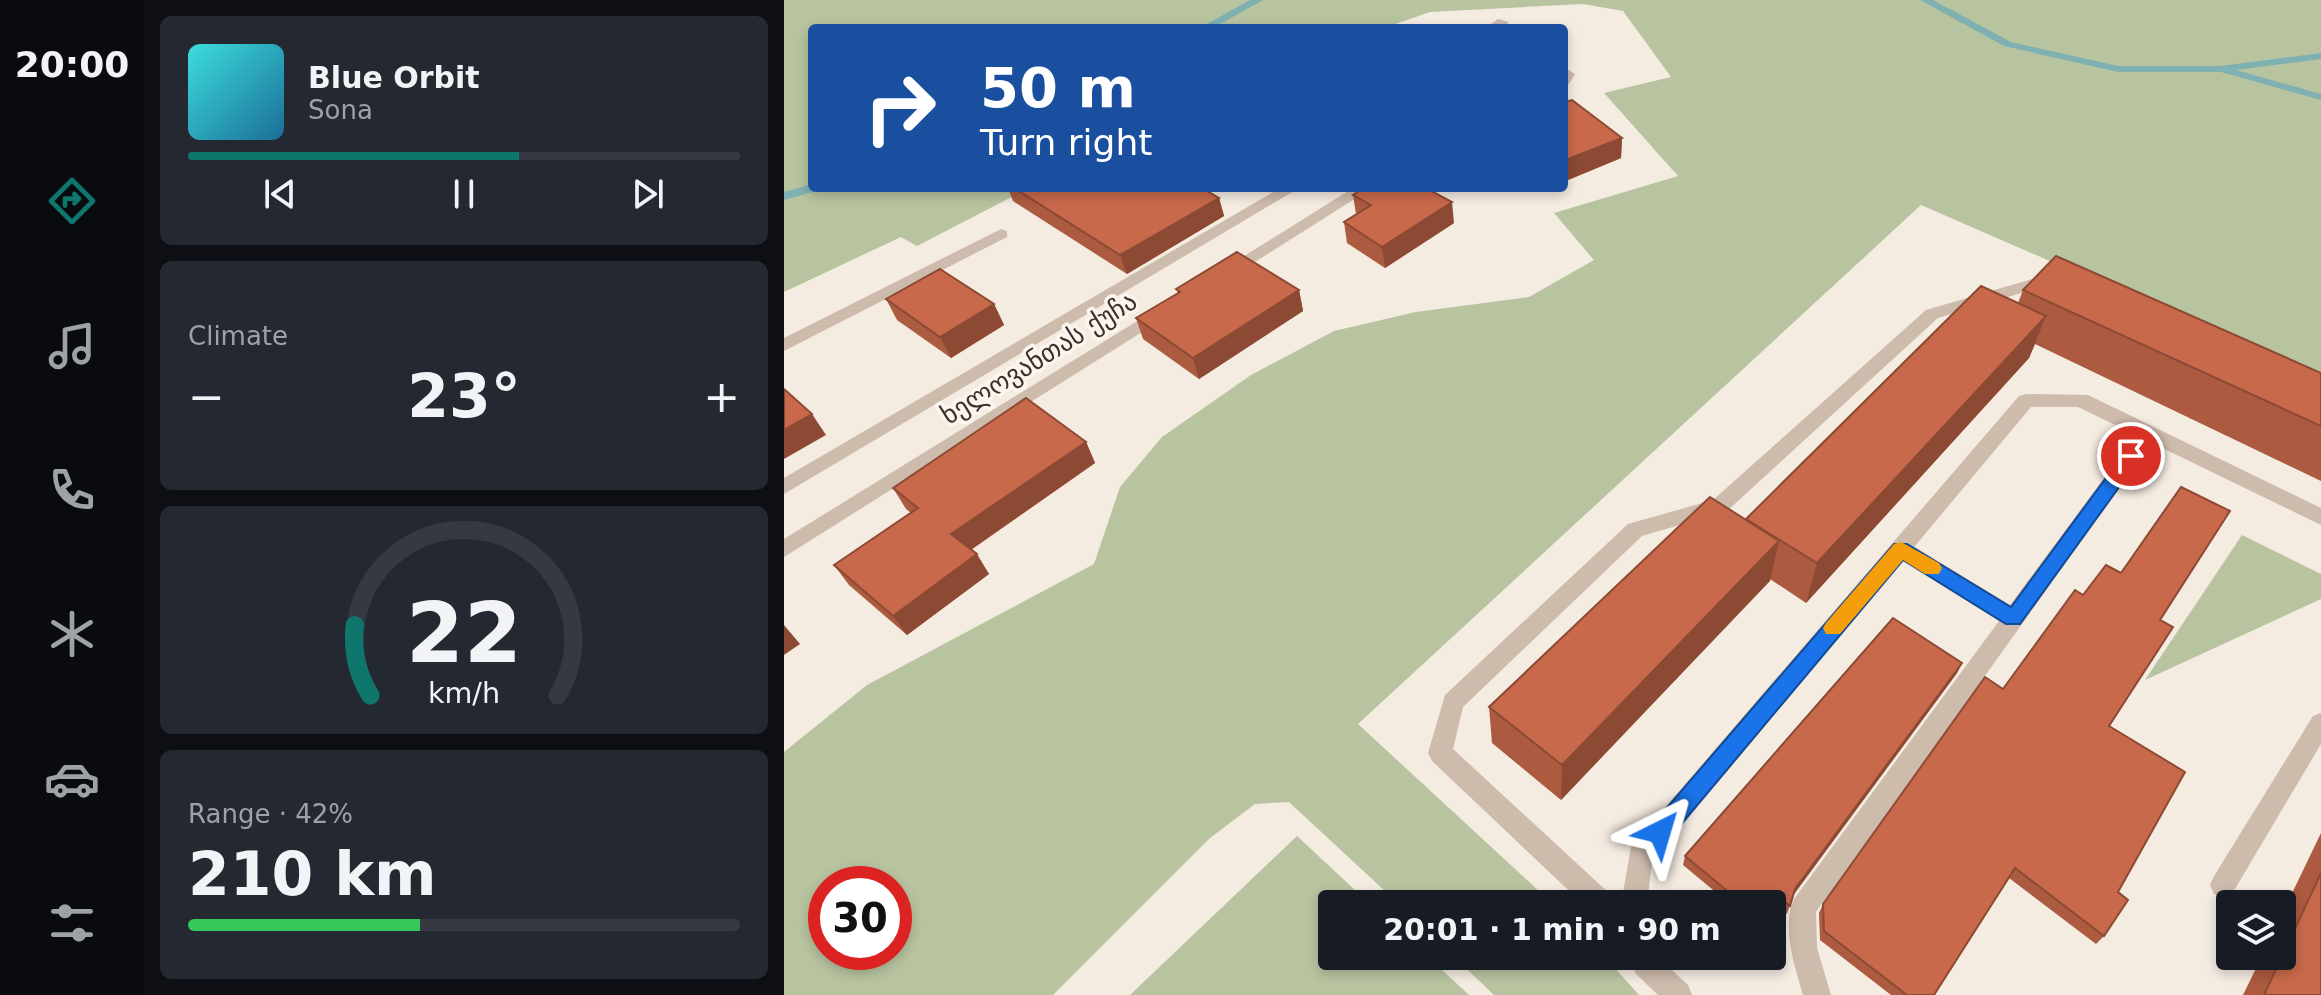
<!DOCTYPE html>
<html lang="en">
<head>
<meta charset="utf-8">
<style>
  body { margin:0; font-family:"DejaVu Sans","Noto Sans Georgian",sans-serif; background:#242831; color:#f1f3f6; height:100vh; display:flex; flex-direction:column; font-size:30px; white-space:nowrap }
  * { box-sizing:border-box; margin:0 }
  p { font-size:26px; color:#9ea1a6 }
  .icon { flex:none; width:44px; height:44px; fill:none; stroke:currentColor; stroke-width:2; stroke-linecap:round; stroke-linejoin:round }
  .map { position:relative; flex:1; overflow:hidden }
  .panel { display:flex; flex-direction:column; gap:16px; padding:16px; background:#0d0f14; width:640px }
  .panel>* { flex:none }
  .hud { position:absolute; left:24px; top:24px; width:760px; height:168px; border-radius:8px; box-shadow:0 4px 12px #0003; background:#1a4fa0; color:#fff; overflow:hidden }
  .controls { position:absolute; left:1432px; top:890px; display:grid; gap:16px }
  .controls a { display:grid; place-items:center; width:80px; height:80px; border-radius:8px; background:#171b24; box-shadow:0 4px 12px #0003; font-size:40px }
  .speed { position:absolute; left:24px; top:866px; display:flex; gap:16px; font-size:40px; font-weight:700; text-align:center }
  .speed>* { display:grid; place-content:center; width:104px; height:104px; border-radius:50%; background:#171b24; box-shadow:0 4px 12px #0003; line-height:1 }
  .speed .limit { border:12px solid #d22; background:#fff; color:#111 }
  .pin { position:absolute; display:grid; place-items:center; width:68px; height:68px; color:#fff; margin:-34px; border:4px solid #fff; border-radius:50%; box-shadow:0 2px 8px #0007 }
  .me { position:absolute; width:88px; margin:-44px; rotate:40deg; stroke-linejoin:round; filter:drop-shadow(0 0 6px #0008) }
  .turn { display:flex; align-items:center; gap:28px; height:168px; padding:0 40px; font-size:36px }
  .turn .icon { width:104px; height:104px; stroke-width:2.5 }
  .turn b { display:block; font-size:56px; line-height:68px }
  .big { font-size:60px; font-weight:800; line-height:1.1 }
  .panel .widget { flex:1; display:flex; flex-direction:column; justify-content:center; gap:12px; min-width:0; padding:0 28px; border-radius:12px; background:#242831 }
  .panel .dial { align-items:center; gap:0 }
  .dial svg { height:208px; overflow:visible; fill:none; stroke:#363941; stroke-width:7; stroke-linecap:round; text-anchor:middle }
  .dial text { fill:#f1f3f6; stroke:none }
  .song { display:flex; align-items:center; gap:24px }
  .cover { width:96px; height:96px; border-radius:12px; background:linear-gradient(135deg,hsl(180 70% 55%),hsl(200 70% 35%)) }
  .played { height:8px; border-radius:4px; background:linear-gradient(90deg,#0f766e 60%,#363941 60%) }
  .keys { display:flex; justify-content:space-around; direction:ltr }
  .heat { display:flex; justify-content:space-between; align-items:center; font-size:44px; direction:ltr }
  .charge { height:12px; border-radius:6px; background:linear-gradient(90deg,#34c759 42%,#363941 0) }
  .trip { position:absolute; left:534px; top:890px; width:468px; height:80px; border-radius:8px; background:#171b24; box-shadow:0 4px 12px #0003; font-weight:800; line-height:80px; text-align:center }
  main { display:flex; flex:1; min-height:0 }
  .tab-bar { display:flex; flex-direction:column; width:144px; justify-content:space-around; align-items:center; background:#090b0e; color:#9ea1a6 }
  .tab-bar .icon { width:56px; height:56px }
  .tab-bar .selected { color:#0f766e }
  .tab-bar b { font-size:36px; color:#f1f3f6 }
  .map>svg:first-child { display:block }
</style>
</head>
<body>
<main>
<nav class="tab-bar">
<b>20:00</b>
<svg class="icon selected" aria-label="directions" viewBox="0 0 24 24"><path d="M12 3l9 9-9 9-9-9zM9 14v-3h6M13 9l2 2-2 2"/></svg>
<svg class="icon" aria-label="music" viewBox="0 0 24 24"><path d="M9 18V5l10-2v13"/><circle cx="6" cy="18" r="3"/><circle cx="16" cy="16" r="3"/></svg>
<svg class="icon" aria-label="phone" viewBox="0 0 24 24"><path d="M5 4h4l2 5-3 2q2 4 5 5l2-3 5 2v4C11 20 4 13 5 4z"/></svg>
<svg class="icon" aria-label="climate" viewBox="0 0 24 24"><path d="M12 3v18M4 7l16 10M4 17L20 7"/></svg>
<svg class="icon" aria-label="car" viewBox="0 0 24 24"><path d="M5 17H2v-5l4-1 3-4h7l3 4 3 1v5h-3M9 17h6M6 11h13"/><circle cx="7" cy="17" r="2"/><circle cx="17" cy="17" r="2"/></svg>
<svg class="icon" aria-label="filters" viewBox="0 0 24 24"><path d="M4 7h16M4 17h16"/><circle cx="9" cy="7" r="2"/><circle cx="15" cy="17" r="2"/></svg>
</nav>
<section class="panel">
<div class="widget">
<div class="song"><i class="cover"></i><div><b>Blue Orbit</b><p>Sona</p></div></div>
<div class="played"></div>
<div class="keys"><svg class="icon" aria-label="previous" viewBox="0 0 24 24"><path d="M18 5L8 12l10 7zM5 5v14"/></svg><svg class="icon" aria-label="pause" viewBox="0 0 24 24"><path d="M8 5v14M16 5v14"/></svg><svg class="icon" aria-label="next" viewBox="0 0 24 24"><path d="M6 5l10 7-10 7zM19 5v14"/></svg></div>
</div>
<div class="widget"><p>Climate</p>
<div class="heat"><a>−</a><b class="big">23°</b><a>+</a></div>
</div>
<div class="widget dial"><svg viewBox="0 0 100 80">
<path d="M14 69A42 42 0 1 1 86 69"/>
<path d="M14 69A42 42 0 0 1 8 42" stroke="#0f766e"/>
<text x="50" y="56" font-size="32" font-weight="700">22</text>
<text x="50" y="72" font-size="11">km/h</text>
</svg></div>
<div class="widget"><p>Range · 42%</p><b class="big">210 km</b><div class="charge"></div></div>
</section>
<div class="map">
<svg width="1537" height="995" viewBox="0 0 1537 995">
  <rect width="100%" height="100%" fill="#f4ebe1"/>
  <g fill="#b8c4a0" fill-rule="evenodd">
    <path d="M0,0H1537V379L1137,205L574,724L769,904H615L505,802L471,804L426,838L269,995H0V752L83,685L310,564L336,487L378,437L467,375L550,331L632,312L745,297L810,260L770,213L894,176L820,93L887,77L839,11L799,4L646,12L600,28H28V188H245L133,246L117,237L0,292ZM42,884H110V952H42Z"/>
    <path d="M1458,535L1537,574V599L1361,680Z"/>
    <path d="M513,836L586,904H548V956H643L685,995H346Z"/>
    <path d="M669,956H820L855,995H710Z"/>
  </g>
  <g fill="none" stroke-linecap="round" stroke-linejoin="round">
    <g fill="#7fb0b2" fill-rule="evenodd">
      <path d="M466,0H479L429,28H416Z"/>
      <path d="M1136,0H1149L1227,42L1334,66H1436L1537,53V59L1452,70L1537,94V100L1437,72H1334L1220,46Z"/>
      <path d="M28,184V188H34L32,191L0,200V192Z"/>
    </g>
    <g fill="#cdbbac" fill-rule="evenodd">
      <path d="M714,19L725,22L718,28H701Z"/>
      <path d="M496,188H515L0,494V478Z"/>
      <path d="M217,229L223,231V237L0,351V338Z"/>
      <path d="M1272,272L1278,273V281L1154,318L943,511L858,536L679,707L669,749L827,895L831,904H799L648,761L644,753L661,695L844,524L929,500L1142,310Z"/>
      <path d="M1364,426L1374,433L1371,438L1032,912L1033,948L1047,995H1019C1011,966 997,928 1010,899L1215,621L1110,555L1107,549L1110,543H1124L1226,605L1357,428Z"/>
      <path d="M1537,713V744L1448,894L1439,898L1430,894L1426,885L1430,876L1529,716Z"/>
    </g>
    <g fill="#cdbbac" fill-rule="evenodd">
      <path d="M780,67L791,74L785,84L780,85Z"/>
      <path d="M569,188H588L447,277H435L433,273Z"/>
      <path d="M376,307L382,309L385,313L382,317L0,557V539Z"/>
      <path d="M1242,394L1304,395L1537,508V525L1294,407H1247L868,861L863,904H837L847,847L1235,396Z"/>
      <path d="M845,956H873L904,985L908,995H874L852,974Z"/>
    </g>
  </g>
  <g fill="#ac5a40">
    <path d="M780,102L838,138L837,158L784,180L780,176Z"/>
    <path d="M224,188H418L435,198L440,216L343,274L229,201Z"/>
    <path d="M569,195L670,223L601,268L563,243L560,222L572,214Z"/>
    <path d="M392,289L515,290L519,311L415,379L359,339L352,318L394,293Z"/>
    <path d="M1239,290L1537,373V481L1251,344L1245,358L1022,603L986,579L777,800L708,743L705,707L961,520L1234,303Z"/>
    <path d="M102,299L210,304L220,325L167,358L113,320Z"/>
    <path d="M302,442L311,463L187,550L205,574L123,635L65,585L50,565L127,513L122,509L109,488Z"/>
    <path d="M1299,595L1376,620L1325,726L1334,892L1320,936L1312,944L1225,878L1150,995H1107L1036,940L1035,913L1039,904L1219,689Z"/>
    <path d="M1178,663L1173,673L1009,895L1003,914L988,903L986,904H946L899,865L901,856Z"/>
    <path d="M1537,833V995H1459L1478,956H1498V914Z"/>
  </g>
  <g fill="#8c4a34">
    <path d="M838,138L837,158L784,180V159Z"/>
    <path d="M435,198L440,216L343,274L336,255Z"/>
    <path d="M668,202L670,223L601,268L598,247Z"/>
    <path d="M515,290L519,311L415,379L409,358Z"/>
    <path d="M210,304L220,325L167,358L156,337Z"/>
    <path d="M1262,316L1245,358L1022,603L1033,563Z"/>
    <path d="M28,414L42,435L0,459V430Z"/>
    <path d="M302,442L311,463L179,555L167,534Z"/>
    <path d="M995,541L986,581L777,800L778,765Z"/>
    <path d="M193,554L205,574L123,635L109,616Z"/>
    <path d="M0,625L16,644L0,655Z"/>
    <path d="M1178,663L1173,673L1008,897L1011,889Z"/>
  </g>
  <g fill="#c8694b" stroke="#8c4a34" stroke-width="2">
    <path d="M788,100L838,138L784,159L780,156V102Z"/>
    <path d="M230,188H418L435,198L336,255Z"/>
    <path d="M580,188H642L668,202L598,247L560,222L587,205L569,195Z"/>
    <path d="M453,252L515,290L409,358L352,318L396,292L392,289Z"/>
    <path d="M1272,256L1537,373V426L1239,290Z"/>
    <path d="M156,269L210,304L156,337L102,299Z"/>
    <path d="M1197,286L1262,316L1033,563L962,519Z"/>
    <path d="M0,389L28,414L0,430Z"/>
    <path d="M242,398L302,442L167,534L193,554L109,616L50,565L134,508L109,488Z"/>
    <path d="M1397,487L1446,511L1376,620L1389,627L1325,726L1401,772L1334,892L1344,900L1320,936L1231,868L1150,995H1123L1040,931L1039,904L1201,677L1219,689L1291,590L1299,595L1322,565L1337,573Z"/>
    <path d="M926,497L995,541L778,765L705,707Z"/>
    <path d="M1109,618L1178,663L1011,889L1006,906L991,894L983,904H959L901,856Z"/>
    <path d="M1537,873V995H1480Z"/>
  </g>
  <path fill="#1a73e8" stroke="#114b97" stroke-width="2" d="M1347,450L1356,456L1354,461L1236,624H1222L1119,560L884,840L876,843L868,840L865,832L868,825L1110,544H1123L1227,607L1341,452Z"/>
  <path fill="#f59e0b" d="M1117,542L1155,563L1158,568L1155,574H1141L1119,560L1056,634H1042L1039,628L1042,623L1110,544Z"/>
  <g text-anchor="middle" stroke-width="7" stroke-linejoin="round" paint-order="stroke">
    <g font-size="26" fill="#3b302b" stroke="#fbf5ee">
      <text transform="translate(255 358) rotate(-32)" y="9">ხელოვანთას ქუჩა</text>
    </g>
  </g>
</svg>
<div class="controls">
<a><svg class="icon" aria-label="layers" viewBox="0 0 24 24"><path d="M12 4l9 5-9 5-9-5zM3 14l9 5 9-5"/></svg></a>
</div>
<div class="speed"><div class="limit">30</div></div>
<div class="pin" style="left:1347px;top:456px;background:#d93025"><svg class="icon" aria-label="arrive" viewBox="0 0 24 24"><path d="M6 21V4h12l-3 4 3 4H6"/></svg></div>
<svg class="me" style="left:876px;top:832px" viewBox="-20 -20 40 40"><path d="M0-17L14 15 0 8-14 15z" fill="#1a73e8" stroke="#fff" stroke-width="4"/></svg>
<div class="trip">20:01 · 1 min · 90 m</div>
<div class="hud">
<div class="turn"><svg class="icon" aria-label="right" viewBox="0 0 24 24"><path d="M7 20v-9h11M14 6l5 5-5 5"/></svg><div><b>50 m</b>Turn right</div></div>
</div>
</div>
</main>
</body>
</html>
